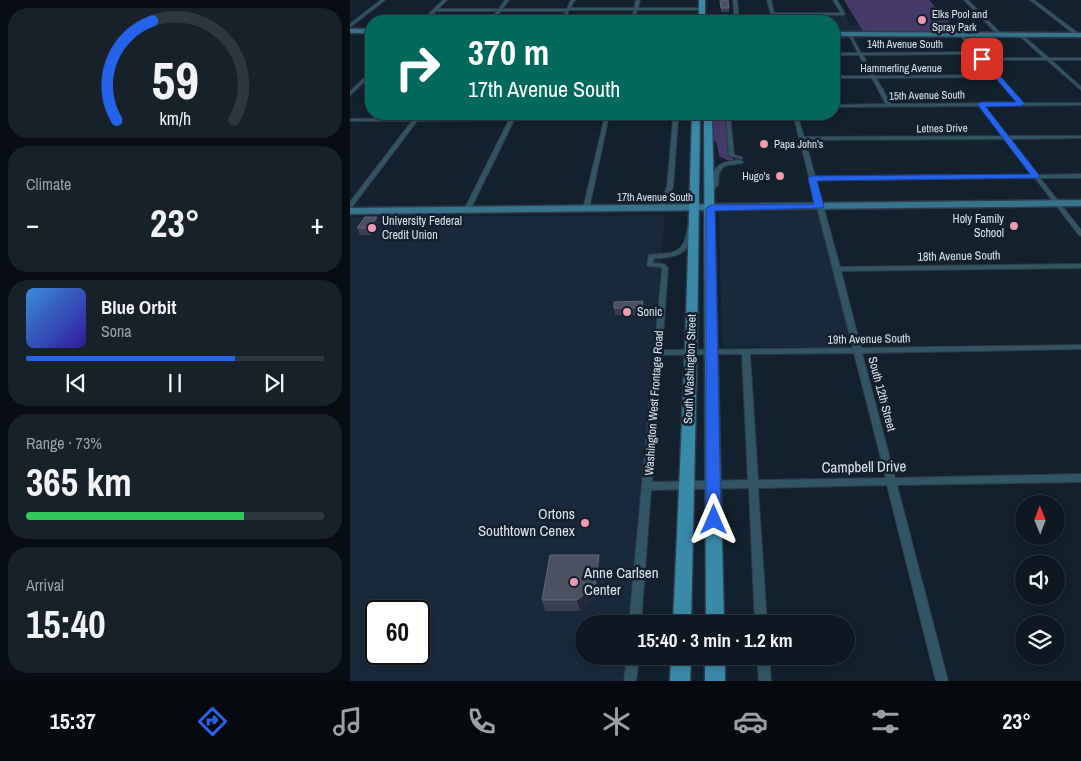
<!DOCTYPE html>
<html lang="en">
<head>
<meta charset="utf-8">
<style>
  body { margin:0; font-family:"Archivo Narrow",sans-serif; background:#17212a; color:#f1f3f6; height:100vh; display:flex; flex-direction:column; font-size:19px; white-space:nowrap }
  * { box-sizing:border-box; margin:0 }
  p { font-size:16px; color:#9ba0a5 }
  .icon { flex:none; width:28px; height:28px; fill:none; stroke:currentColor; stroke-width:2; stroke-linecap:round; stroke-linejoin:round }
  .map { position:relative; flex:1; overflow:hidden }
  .sheet { display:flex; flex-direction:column; gap:8px; padding:8px; background:#080d13; width:350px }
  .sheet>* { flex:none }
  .banner { position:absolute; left:15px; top:15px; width:475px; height:105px; border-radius:20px; box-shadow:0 2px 8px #0003,0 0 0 1px #2e3740; background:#00695c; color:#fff; overflow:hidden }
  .needle { width:32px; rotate:359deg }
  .controls { position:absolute; left:665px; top:495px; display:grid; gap:10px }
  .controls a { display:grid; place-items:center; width:50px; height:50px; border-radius:50%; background:#0e1822; box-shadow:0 2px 8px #0003,0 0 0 1px #2e3740; font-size:25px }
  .speed { position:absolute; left:15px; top:600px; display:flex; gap:10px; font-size:25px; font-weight:700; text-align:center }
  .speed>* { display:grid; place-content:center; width:65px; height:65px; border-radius:50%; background:#0e1822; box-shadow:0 2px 8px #0003,0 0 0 1px #2e3740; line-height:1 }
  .speed .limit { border:2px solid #111; border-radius:8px; background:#fff; color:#111 }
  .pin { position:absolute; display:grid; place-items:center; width:42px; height:42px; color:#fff; margin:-21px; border-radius:10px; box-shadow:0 2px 8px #0006 }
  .me { position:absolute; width:55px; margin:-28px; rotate:0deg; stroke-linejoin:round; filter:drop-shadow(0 0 4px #0008) }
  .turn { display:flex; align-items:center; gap:18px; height:105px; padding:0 20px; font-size:22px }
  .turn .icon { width:65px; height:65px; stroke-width:2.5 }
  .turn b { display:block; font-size:35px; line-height:42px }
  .big { font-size:38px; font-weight:800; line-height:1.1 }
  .sheet .widget { flex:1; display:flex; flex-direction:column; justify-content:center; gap:8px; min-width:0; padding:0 18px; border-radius:20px; background:#17212a }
  .sheet .dial { align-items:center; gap:0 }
  .dial svg { height:130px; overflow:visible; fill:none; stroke:#2e3740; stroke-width:7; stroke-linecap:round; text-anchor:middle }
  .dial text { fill:#f1f3f6; stroke:none }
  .song { display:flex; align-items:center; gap:15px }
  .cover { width:60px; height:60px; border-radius:8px; background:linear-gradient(135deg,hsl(210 70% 55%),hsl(250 70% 35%)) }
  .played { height:5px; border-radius:2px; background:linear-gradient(90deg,#2563eb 70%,#2e3740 70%) }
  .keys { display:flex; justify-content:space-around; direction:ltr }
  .heat { display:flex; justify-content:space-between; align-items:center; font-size:28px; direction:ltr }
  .charge { height:8px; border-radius:4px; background:linear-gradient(90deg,#34c759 73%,#2e3740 0) }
  .trip { position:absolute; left:225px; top:615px; width:280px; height:50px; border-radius:25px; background:#0e1822; box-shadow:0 2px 8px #0003,0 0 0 1px #2e3740; font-weight:800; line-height:50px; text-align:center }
  .dock { display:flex; height:80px; justify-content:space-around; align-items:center; background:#060a0e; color:#9ba0a5 }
  .dock .icon { width:35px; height:35px }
  .dock .on { color:#2563eb }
  .dock b { font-size:22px; color:#f1f3f6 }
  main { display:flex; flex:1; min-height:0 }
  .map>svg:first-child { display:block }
</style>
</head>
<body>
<main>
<section class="sheet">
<div class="widget dial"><svg viewBox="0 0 100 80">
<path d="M14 69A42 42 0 1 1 86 69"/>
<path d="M14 69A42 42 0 0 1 36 8" stroke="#2563eb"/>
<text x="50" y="56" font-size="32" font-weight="700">59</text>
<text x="50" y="72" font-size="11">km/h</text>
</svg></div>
<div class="widget"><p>Climate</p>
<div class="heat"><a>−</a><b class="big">23°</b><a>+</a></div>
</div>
<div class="widget">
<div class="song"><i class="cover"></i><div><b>Blue Orbit</b><p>Sona</p></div></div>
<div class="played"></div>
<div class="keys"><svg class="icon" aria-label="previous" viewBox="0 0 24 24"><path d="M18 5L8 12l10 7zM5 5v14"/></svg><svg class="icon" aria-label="pause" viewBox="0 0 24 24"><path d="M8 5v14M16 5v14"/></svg><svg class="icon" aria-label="next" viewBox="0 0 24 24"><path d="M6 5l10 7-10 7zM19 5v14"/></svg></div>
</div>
<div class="widget"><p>Range · 73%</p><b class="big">365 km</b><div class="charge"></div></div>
<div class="widget"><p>Arrival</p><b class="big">15:40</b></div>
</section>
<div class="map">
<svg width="731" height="681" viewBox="0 0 731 681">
  <rect width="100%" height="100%" fill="#13202d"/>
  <g fill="#17293b" fill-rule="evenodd">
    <path d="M423,15H495L500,25H550L554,32H484V21H425Z"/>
    <path d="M468,211L502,347H372L369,212Z"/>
    <path d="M315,215L279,624H234V656H276L274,681H0V217ZM26,611H69V654H26Z"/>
  </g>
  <g fill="#463a68">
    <path d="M494,0H579L609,33H514Z"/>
    <path d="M362,114H376L378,156L385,160H377L369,156L367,144L363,138Z"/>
  </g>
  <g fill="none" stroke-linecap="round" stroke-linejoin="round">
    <g stroke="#2f3b48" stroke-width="2">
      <g id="street">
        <path d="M31,0H35L0,27V24Z"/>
        <path d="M93,0H97L88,9H149L155,0H159L152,9H217L221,0H225L220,8H284L286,0H290L288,8H352L354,9L352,10H287L285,21H281L284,10H219L214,21H210L216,11H151L143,21H139L147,11H86L76,21H72Z"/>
        <path d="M383,0H387L389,21H385Z"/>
        <path d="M417,0H421L424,13H491L483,0H487L495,14L493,15H425L427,21H423Z"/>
        <path d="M614,0H618L652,35V37H650Z"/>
        <path d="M680,0H684L729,34V36H727Z"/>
        <path d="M498,33H500L511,53L624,52L610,35L612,34L634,58H694L670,36L671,34L699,58H731V60H701L731,87V90L697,60H636L673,103H731V105L634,106L658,136H731V138L660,139L688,175L731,174V178H690L731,230V236L729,235L685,178L466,180L490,267L731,264V268L491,271L511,348L731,345V349L512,353L545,478L731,474V482L547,485L598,681H586L537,485L408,488L417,624H405L399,488L301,490L291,624H279L312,268L310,267L298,266L297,265L299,255C310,253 327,256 333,244C337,237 336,230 340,224H344L345,225C342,231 342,238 339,244C333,257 317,258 304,258L303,263L314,264L318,268L312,350L503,348L443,114H447L454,137L653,136L630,106L484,107V105L536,104L522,78H484V76H520L509,55H484V53H508ZM626,54L644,75L524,76L513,55ZM646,77L668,103L541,104L526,78ZM655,139L682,175L465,176L455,140ZM504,353L536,478L408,480L400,354ZM392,354L398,480L302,482L311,355Z"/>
        <path d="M20,72H21V75L0,95V92Z"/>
        <path d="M68,114H72L69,118H161L164,115L166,116V118L254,117L257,115H259V117H323L324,114H328V117H346L348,118L346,119L328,120L323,187L313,210H309L308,209L317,187L323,120H258L239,209L236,211L233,209L254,120H164L120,210L117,212L114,210L159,120L67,121L2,207L0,208V202L62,121H0V119L64,118Z"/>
        <path d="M376,114H380L384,155L392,157V159L379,156Z"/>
        <path d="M390,160L393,162L392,163L378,165L373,167L369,173L368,185L362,191H358L357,190C362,185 362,182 363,175C367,162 378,161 390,160Z"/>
        <path d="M277,656H289L286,681H274Z"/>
        <path d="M407,656H419L421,681H409Z"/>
      </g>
    </g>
    <g stroke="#2f3b48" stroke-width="3">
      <g id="secondary">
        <rect x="0" y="29" width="21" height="4"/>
        <path d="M484,32L731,33V37L484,36Z"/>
        <path d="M731,200V206L0,214V208Z"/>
      </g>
    </g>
    <g stroke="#2f3b48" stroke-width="3">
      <g id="primary">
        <rect x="349" y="0" width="6" height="21"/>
        <path d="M342,114H350L347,353L341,624H323L335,353Z"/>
        <path d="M354,114H362L374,624H356Z"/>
        <path d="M321,656H341L340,681H320Z"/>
        <rect x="355" y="656" width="20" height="25"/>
      </g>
    </g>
    <use href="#street" fill="#315564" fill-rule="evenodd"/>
    <use href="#secondary" fill="#37738b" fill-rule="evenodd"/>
    <use href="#primary" fill="#398aa9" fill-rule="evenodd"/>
  </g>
  <g fill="#3a3f51">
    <path d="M370,0L379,8V12H371Z"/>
    <path d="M29,223L22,235H10L7,228Z"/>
    <path d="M293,301V315H265L264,308Z"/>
    <path d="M249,555L250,566L247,597L230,611H195L192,600Z"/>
  </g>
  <g fill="#232b3b">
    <path d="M27,217L29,223L22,235L20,228Z"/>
    <path d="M293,301V315L292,308Z"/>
    <path d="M249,555L250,566L247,597L230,611L227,600Z"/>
  </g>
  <g fill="#4b5162" stroke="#626877">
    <path d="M370,0H378L379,8H371Z"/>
    <path d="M15,217H27L20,228H7Z"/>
    <path d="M293,301L292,308H264V302Z"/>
    <path d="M200,555H249L245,585L227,600H192Z"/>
  </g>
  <path fill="#2563eb" stroke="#184099" d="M630,58H634L675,104L671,106L636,107L689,175V178L467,181L474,206L473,208L365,211L371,520L369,525L364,526L358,525L356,520V208L361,205L464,204L458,178L462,176L680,174L627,104L631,102H666L630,60Z"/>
  <g fill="#f19ab1" stroke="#13202d" stroke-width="2">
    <circle cx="572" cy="20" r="5"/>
    <circle cx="414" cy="144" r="5"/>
    <circle cx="430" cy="176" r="5"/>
    <circle cx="664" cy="226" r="5"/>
    <circle cx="22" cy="228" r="5"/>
    <circle cx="277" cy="312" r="5"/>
    <circle cx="235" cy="523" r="5"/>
    <circle cx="224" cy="582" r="5"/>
  </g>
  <g text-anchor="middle" stroke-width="5" stroke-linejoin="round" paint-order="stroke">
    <g font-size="11" fill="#dbe3ed" stroke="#13202d" text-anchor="start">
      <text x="582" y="18">Elks Pool and<tspan x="582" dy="13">Spray Park</tspan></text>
      <text x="424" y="148">Papa John's</text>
      <text x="420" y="180" text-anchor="end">Hugo's</text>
    </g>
    <g font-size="11" fill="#dbe3ed" stroke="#13202d">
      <text x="555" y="48">14th Avenue South</text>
      <text x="551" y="72">Hammerling Avenue</text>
      <text transform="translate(577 95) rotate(-1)" y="4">15th Avenue South</text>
      <text transform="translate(592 128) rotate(-1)" y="4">Letnes Drive</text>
      <text x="305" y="201">17th Avenue South</text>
    </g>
    <g font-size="12" fill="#dbe3ed" stroke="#13202d" text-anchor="start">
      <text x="654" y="223" text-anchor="end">Holy Family<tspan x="654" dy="14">School</tspan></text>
      <text x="32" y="225">University Federal<tspan x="32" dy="14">Credit Union</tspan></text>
      <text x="287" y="316">Sonic</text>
    </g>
    <g font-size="12" fill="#dbe3ed" stroke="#13202d">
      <text transform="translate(609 256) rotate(-1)" y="4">18th Avenue South</text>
      <text transform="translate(519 339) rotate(-1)" y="4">19th Avenue South</text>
      <text transform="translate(340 369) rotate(-88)" y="4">South Washington Street</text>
      <text transform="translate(532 394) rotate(75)" y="4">South 12th Street</text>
      <text transform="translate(304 403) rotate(-86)" y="4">Washington West Frontage Road</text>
    </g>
    <g font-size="15" fill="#dbe3ed" stroke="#13202d">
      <text transform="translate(514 467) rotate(-1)" y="5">Campbell Drive</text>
    </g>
    <g font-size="15" fill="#dbe3ed" stroke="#13202d" text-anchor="end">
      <text x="225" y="519">Ortons<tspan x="225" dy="17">Southtown Cenex</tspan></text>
      <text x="234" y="578" text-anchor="start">Anne Carlsen<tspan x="234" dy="17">Center</tspan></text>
    </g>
  </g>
</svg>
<div class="controls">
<a><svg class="needle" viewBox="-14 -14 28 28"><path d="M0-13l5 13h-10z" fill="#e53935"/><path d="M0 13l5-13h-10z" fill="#9ba0a5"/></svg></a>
<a><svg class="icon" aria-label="sound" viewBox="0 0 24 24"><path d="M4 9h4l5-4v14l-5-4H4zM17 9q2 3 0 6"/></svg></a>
<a><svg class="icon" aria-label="layers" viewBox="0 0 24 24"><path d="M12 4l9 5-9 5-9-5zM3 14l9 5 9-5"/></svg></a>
</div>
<div class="speed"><div class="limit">60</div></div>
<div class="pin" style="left:632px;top:59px;background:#d93025"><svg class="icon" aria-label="arrive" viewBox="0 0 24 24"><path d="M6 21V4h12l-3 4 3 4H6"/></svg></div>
<svg class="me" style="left:364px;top:520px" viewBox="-20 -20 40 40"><path d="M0-17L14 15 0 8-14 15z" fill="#2563eb" stroke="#fff" stroke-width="4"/></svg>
<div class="trip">15:40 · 3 min · 1.2 km</div>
<div class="banner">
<div class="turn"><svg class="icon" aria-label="right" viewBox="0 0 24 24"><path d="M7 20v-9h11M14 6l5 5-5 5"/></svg><div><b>370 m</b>17th Avenue South</div></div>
</div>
</div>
</main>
<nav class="dock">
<b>15:37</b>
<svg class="icon on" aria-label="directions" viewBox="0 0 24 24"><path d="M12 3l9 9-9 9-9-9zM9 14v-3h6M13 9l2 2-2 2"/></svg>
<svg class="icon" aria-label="music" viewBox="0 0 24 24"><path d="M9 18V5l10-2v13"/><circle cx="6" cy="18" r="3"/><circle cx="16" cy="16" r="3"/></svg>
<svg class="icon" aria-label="phone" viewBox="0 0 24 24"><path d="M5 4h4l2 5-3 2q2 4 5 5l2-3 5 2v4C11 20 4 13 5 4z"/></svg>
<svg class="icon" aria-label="climate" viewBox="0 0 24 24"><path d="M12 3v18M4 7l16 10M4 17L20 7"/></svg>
<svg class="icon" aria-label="car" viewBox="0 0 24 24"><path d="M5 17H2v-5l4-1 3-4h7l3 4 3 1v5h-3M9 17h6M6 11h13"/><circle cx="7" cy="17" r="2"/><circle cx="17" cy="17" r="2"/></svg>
<svg class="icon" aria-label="filters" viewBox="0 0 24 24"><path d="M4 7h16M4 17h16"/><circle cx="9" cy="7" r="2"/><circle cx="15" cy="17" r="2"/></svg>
<b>23°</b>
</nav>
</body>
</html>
